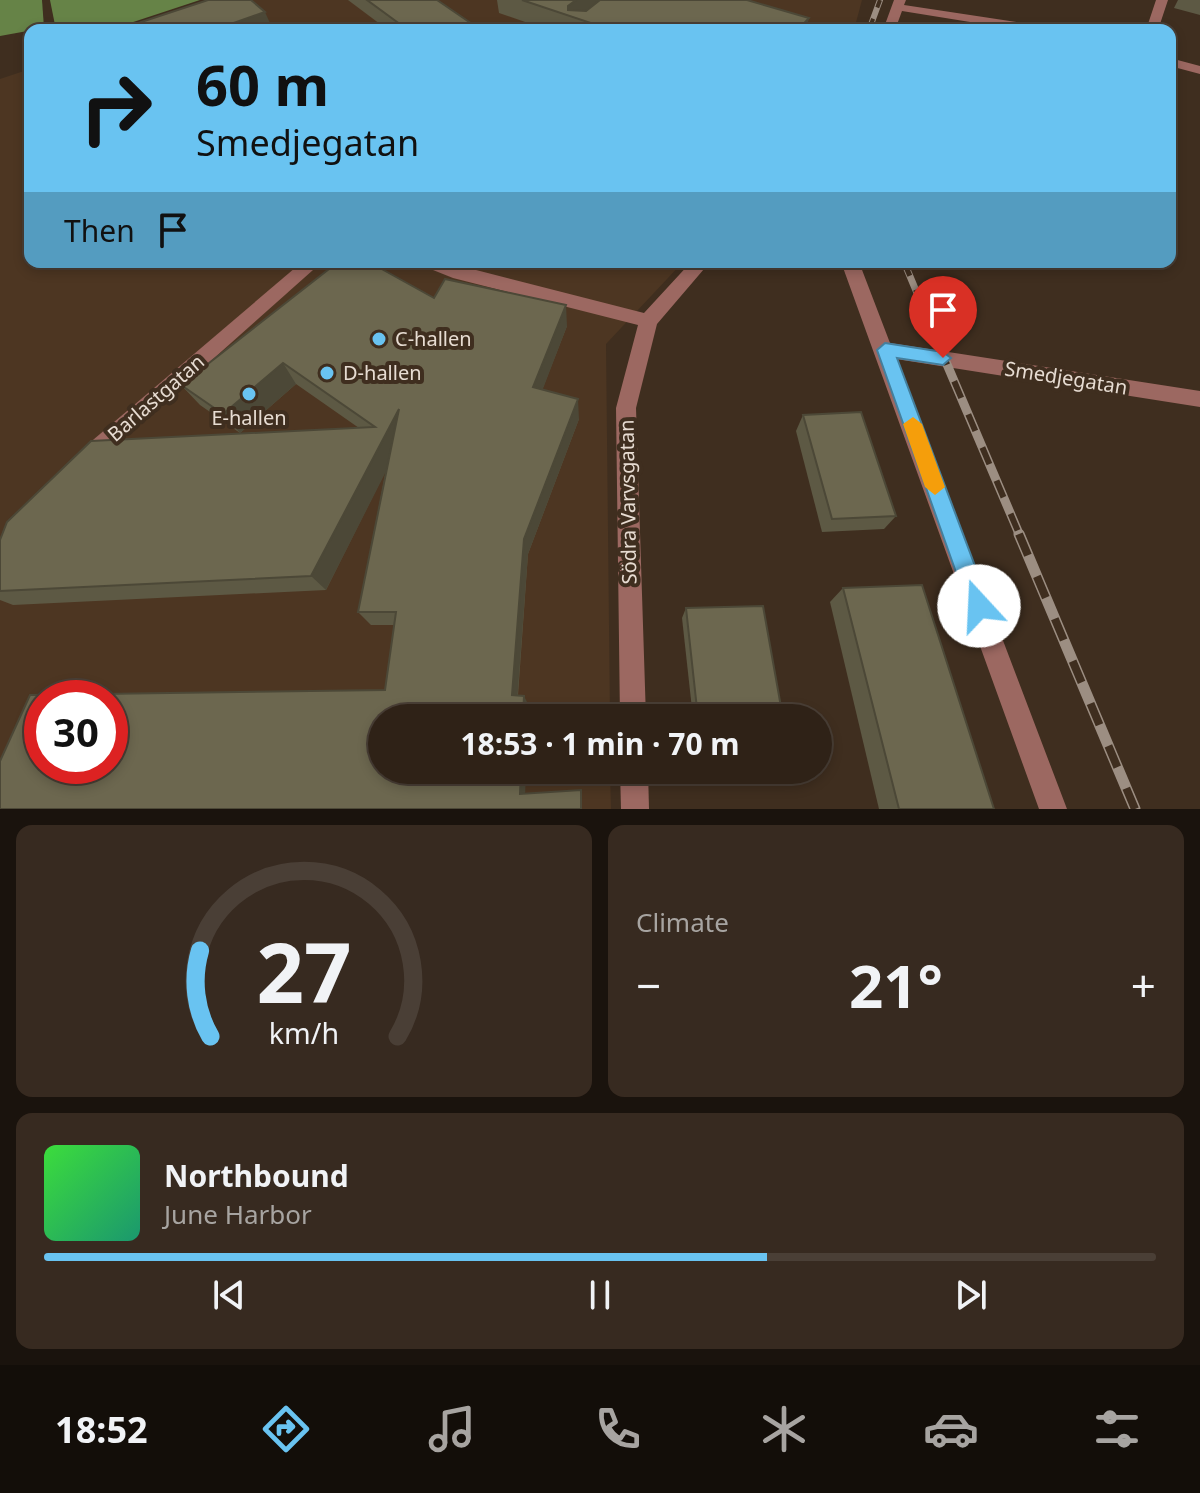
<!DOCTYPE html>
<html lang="en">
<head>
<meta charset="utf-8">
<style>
  body { margin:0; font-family:"Noto Sans",sans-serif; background:#372a20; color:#f1f3f6; height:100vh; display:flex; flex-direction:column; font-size:30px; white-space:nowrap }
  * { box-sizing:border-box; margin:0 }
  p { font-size:26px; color:#a7a4a1 }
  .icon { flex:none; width:44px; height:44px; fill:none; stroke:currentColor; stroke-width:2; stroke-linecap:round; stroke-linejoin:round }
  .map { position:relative; height:809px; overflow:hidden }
  .drawer { display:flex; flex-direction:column; gap:16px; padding:16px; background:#1a130d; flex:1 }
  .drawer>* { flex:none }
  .top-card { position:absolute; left:24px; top:24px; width:1152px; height:244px; border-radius:16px; box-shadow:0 4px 12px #0003,0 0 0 2px #4a3f36; background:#69c3f1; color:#111; overflow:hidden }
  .speed { position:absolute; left:24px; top:680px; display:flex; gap:16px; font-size:40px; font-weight:700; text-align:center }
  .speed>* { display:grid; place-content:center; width:104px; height:104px; border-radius:50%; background:#2f2217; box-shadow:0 4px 12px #0003,0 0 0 2px #4a3f36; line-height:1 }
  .speed .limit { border:12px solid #d22; background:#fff; color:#111 }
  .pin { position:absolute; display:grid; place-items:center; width:68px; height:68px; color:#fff; margin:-82px -34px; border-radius:50% 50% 50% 0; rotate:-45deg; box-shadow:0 0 8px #0007 }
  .pin .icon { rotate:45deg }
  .me { position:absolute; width:88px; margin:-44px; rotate:340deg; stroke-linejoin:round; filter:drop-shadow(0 0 6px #0008) }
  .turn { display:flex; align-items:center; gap:28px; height:168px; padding:0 40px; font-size:36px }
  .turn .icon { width:104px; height:104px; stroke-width:2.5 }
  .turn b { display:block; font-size:56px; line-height:68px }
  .then { display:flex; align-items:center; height:76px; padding:0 40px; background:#0003; gap:16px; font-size:30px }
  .big { font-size:60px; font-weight:700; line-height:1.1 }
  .drawer .card { flex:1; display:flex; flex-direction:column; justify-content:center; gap:12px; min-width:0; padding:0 28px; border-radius:16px; background:#372a20 }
  .drawer .dial { align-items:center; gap:0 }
  .dial svg { height:208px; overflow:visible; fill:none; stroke:#4a3f36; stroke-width:7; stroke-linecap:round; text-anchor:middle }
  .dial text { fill:#f1f3f6; stroke:none }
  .song { display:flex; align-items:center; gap:24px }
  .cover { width:96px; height:96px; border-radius:12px; background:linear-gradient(135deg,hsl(120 70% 55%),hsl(160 70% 35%)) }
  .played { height:8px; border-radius:4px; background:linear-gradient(90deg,#69c3f1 65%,#4a3f36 65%) }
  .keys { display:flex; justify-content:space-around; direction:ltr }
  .heat { display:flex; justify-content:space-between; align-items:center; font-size:44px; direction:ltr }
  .drawer .tiles { flex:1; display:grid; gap:16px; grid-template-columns:1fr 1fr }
  .card:last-child { grid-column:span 2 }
  .trip { position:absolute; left:368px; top:704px; width:464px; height:80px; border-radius:40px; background:#2f2217; box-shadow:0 4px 12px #0003,0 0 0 2px #4a3f36; font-weight:700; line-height:80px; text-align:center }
  .tabs { display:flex; height:128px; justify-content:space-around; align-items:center; background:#130e09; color:#a7a4a1 }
  .tabs .icon { width:56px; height:56px }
  .tabs .active { color:#69c3f1 }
  .tabs b { font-size:36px; color:#f1f3f6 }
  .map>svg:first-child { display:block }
</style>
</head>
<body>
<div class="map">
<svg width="1200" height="809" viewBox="0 0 1200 809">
  <rect width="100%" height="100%" fill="#3f2e1f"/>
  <g fill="#4d3622" fill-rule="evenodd">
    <path d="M238,0H862L854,30H146Z"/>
    <path d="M30,69V262H683L606,344L610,718H382V770H610L611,809H0V79ZM42,698H110V766H42Z"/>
  </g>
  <g fill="#668347">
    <path d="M0,0H42L44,28L0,36Z"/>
    <path d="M50,0H200L109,30H56Z"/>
  </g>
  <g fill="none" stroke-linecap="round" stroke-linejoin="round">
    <g fill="#9c6861" fill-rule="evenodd">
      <path d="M894,0H906L904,5L1042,26L1048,30H1019L902,11L895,30H883Z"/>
      <path d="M1156,0H1168L1158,30H1146Z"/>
      <path d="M1170,58L1200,66V74L1170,66Z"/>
      <path d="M302,262H322L94,465L87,467L80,465L76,458L80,451Z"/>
      <path d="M420,262H445L644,313L691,262H710L657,324L636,408L646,718H620L616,408L638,325L453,278L423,266Z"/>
      <path d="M841,262H859L890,343L1200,391V407L896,359L1067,809H1039Z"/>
      <path d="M620,770H648L649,809H621Z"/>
    </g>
    <g stroke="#9c8e82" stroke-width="6">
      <path id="rail-far3" d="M869,30L880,0"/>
    </g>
    <g stroke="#9c8e82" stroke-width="7">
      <path id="rail-far2" d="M904,262L927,317"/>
    </g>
    <g stroke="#9c8e82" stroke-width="9">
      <path id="rail-far1" d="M926,315L1020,536"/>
    </g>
    <g stroke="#9c8e82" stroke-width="11">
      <path id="rail" d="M1019,534L1135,809"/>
    </g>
    <use href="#rail-far3" stroke="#3f2e1f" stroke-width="4" stroke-dasharray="12" stroke-linecap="butt"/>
    <use href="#rail-far2" stroke="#3f2e1f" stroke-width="5" stroke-dasharray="15" stroke-linecap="butt"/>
    <use href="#rail-far1" stroke="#3f2e1f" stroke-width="6" stroke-dasharray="18" stroke-linecap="butt"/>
    <use href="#rail" stroke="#3f2e1f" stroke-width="8" stroke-dasharray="23" stroke-linecap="butt"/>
  </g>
  <g fill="#5d5944">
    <path d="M348,0H437L476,30H388Z"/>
    <path d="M497,0H747L806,30H548L499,13Z"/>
    <path d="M1178,0H1200V15L1174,8Z"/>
    <path d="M434,298L567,326L542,390L579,419L528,554L518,695L528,704V718H382L525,793H582V809H0L385,690L394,625H371L358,612L386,470L326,590L13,605L0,600V540L359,428L296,384L240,433L200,405L181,385Z"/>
    <path d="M803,415L896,516L884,529L822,532L796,431Z"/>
    <path d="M843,588L994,809H879L830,602Z"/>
    <path d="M686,608L783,718H693L682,618Z"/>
  </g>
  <g fill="#4c4837">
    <path d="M576,0H605L580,19L568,15V6Z"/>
    <path d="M265,12L273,30H233L231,24Z"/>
    <path d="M809,18L806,30H798Z"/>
    <path d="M121,262H139L126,268Z"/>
    <path d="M566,305L567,326L536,407L533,387Z"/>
    <path d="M283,363L296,384L240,433L223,414Z"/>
    <path d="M578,399L579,419L528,554L517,703L512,695L524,539Z"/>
    <path d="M399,409L408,428L326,590L311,576Z"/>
    <path d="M524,696L528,704V718H523Z"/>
    <path d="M521,770H526L525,797L520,794Z"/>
  </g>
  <g fill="#6c674f" stroke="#4c4837" stroke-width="2" fill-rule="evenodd">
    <path d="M208,0H251L265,12L231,24L237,30H117Z"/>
    <path d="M367,0H437L475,26L465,30H408Z"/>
    <path d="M522,0H576L568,6V10L586,11L600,0H747L809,18L798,30H595L600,26Z"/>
    <path d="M338,262H369L434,298L445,279L566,305L533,387L578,399L524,539L512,695L524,696L523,718H382V770H521L520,794L581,790V809H0V761L30,695L385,690L396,612H358L399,409L311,576L0,591V540L7,522L91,441L375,427L283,363L223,414L181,385ZM42,698H110V766H42Z"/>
    <path d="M861,412L896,516L832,519L803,415Z"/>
    <path d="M922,585L994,809H899L843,588Z"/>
    <path d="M763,606L783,718H698L686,608Z"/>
  </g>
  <path fill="#69c3f1" stroke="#447f9d" stroke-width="2" d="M885,343L943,352L951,358L943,365L897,358L990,606L987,614L979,617L971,614L968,606L877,350Z"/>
  <path fill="#f59e0b" d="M913,417L922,424L945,487L935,495L925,487L903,424Z"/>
  <g fill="#69c3f1" stroke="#3f2e1f" stroke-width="3">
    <circle cx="379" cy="339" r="8"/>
    <circle cx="327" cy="373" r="8"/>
    <circle cx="249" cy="394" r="8"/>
  </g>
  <g text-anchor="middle" stroke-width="8" stroke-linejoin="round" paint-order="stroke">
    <g font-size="20" fill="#e7dcd2" stroke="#3f2e1f" text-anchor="start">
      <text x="395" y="346">C-hallen</text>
      <text x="343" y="380">D-hallen</text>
      <text x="249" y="425" text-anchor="middle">E-hallen</text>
    </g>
    <g font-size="20" fill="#e7dcd2" stroke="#3f2e1f">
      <text transform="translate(1066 378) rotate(9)" y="7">Smedjegatan</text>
      <text transform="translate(156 398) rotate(-41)" y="7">Barlastgatan</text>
      <text transform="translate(628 502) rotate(-91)" y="7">Södra Varvsgatan</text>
    </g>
  </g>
</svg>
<div class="speed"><div class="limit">30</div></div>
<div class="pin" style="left:943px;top:358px;background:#d93025"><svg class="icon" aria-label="arrive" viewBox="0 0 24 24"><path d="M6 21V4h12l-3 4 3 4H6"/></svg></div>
<svg class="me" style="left:979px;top:606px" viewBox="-20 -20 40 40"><circle r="19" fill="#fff"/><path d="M0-13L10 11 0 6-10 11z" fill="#69c3f1"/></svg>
<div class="trip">18:53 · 1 min · 70 m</div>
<div class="top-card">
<div class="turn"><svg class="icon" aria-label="right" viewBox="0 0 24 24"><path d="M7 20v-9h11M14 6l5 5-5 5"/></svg><div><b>60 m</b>Smedjegatan</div></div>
<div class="then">Then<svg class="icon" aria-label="arrive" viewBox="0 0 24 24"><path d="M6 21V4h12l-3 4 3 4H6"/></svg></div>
</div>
</div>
<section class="drawer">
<div class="tiles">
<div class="card dial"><svg viewBox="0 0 100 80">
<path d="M14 69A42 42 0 1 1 86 69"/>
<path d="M14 69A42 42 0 0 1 10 36" stroke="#69c3f1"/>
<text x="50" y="56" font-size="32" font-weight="700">27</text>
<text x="50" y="72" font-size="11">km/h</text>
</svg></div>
<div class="card"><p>Climate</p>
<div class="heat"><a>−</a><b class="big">21°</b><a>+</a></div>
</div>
<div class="card">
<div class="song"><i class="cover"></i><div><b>Northbound</b><p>June Harbor</p></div></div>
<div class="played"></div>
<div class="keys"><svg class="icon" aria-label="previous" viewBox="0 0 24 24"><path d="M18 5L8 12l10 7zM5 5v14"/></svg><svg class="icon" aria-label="pause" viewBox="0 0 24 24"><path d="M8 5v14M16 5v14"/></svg><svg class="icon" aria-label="next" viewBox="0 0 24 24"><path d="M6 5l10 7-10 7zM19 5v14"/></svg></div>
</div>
</div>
</section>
<nav class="tabs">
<b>18:52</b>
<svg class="icon active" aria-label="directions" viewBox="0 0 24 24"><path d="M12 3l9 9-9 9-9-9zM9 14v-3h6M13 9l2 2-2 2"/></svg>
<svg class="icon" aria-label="music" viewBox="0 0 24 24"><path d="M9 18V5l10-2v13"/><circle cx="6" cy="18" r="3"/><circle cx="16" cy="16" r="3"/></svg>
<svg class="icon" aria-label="phone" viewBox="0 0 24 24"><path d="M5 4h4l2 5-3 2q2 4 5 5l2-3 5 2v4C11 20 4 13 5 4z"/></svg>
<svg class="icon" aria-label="climate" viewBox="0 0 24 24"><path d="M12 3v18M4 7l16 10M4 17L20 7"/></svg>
<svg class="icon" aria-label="car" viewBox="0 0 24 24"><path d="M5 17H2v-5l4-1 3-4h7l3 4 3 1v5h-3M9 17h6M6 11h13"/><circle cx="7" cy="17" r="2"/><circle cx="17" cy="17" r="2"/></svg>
<svg class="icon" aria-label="filters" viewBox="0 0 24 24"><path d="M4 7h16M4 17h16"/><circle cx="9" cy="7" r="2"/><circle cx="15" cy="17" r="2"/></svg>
</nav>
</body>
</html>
